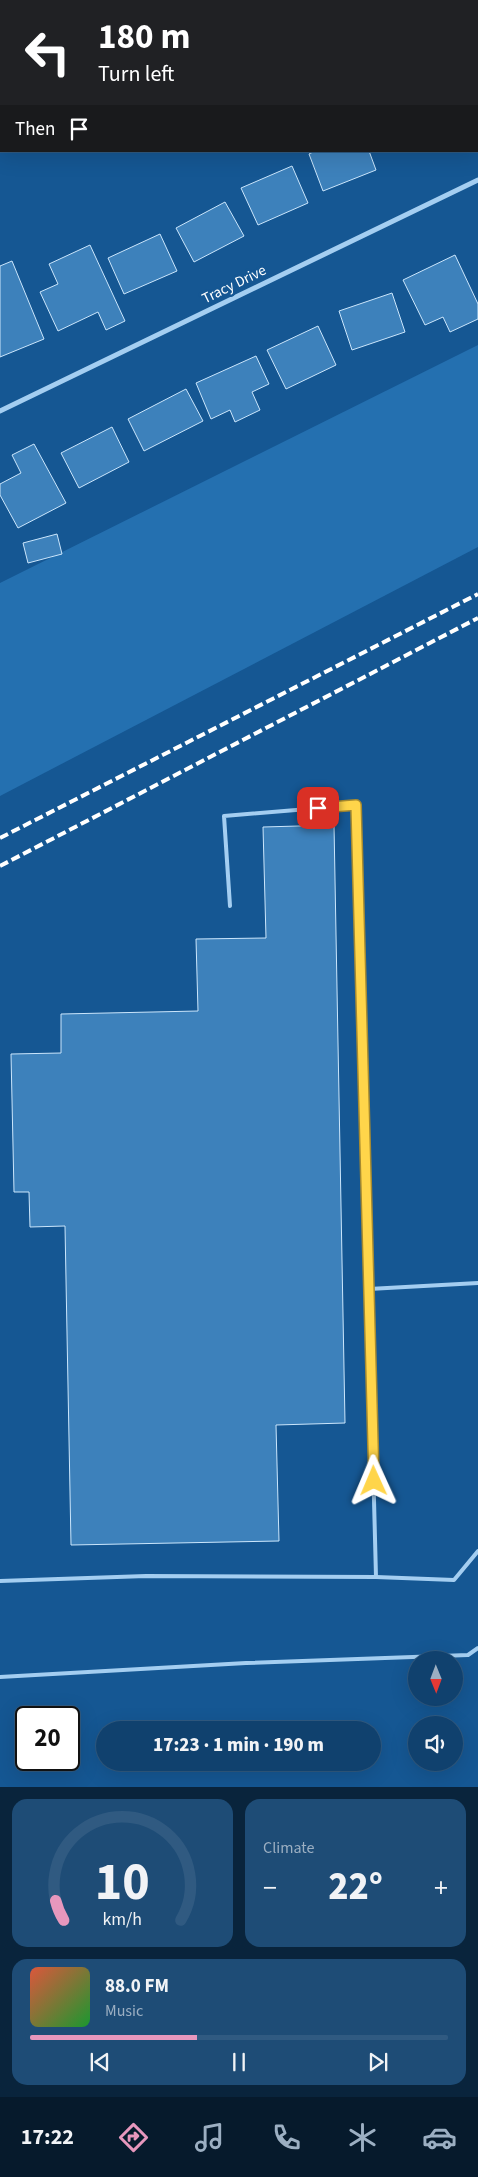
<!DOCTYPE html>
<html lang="en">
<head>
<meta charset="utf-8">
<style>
  body { margin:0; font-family:"Source Sans 3",sans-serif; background:#1e4c76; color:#f1f3f6; height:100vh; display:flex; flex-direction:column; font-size:19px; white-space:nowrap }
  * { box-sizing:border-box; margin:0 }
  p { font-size:16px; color:#9cafc2 }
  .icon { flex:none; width:28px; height:28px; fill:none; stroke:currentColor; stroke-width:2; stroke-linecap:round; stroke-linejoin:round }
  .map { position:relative; height:1787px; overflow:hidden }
  .details { display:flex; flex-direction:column; gap:12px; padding:12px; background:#09243c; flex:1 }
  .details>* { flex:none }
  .banner { position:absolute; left:0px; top:0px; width:479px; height:152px; box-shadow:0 5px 20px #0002,0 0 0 1px #305a81; background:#202124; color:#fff; overflow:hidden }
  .needle { width:32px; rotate:179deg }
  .fabs { position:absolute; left:408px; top:1651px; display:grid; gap:10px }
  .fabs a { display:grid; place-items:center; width:55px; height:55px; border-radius:50%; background:#10416e; box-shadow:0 5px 20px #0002,0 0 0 1px #305a81; font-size:25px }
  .speed { position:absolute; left:15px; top:1706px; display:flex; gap:10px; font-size:25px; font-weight:700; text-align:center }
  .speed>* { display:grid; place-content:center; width:65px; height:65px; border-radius:50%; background:#10416e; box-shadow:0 5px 20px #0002,0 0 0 1px #305a81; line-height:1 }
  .speed .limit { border:2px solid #111; border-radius:8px; background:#fff; color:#111 }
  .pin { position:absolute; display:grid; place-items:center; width:42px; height:42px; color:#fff; margin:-21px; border-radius:10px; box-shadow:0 2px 8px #0006 }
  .me { position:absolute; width:55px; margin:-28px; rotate:359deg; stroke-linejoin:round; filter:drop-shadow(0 0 4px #0008) }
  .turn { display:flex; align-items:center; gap:18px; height:105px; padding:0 15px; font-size:22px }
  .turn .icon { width:65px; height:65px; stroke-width:2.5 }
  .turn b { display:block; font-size:35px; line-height:42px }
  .then { display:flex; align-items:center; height:48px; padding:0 15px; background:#0003; gap:10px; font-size:19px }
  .big { font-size:38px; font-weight:800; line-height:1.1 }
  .details .widget { flex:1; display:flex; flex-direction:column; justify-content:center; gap:8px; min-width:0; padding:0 18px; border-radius:15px; background:#1e4c76 }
  .details .dial { align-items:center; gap:0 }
  .dial svg { height:130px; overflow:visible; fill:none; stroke:#305a81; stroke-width:7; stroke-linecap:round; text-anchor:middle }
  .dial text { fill:#f1f3f6; stroke:none }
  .song { display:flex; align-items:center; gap:15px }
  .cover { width:60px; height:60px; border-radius:8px; background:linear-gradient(135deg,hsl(10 70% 55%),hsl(130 70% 35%)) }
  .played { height:5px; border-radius:2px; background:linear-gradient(90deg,#e797bd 40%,#305a81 40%) }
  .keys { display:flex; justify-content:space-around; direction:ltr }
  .heat { display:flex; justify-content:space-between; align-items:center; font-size:28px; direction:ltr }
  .details .tiles { flex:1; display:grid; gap:12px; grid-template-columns:1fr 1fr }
  .widget:last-child { grid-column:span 2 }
  .trip { position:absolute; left:96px; top:1721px; width:285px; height:50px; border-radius:25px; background:#10416e; box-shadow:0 5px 20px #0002,0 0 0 1px #305a81; font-weight:800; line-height:50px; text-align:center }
  .tabs { display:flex; height:80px; justify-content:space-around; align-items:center; background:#061a2c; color:#9cafc2 }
  .tabs .icon { width:35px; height:35px }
  .tabs .active { color:#e797bd }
  .tabs b { font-size:22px; color:#f1f3f6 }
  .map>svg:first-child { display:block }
</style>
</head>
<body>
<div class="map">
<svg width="478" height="1787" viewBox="0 0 478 1787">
  <rect width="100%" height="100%" fill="#155793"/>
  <path fill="#2470b0" d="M478,345V547L0,796V583Z"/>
  <g fill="#3d81bb" stroke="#cbe6fc">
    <rect x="22" y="0" width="65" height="1"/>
    <path d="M99,0H156V1H100Z"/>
    <rect x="178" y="0" width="55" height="1"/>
    <rect x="259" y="0" width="56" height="1"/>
    <rect x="331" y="0" width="65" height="1"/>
    <path d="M424,0H478V19V1Z"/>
    <path d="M315,151H369L376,170L323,191L309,154Z"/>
    <path d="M292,166L308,203L258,225L241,188Z"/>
    <path d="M225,202L244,236L194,262L176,228Z"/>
    <path d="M160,234L177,271L124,294L108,258Z"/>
    <path d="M90,245L125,321L106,330L98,312L58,331L40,292L58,284L49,264Z"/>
    <path d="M455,255L478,304V319L450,332L443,317L425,325L403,280Z"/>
    <path d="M12,261L44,339L0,357V266Z"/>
    <path d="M392,293L405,332L352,350L339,311Z"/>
    <path d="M318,326L336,365L286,389L267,350Z"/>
    <path d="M256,356L269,384L252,392L260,410L235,422L230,410L211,419L196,383Z"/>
    <path d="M186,389L203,421L144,451L128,419Z"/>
    <path d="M112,427L129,462L79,488L61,453Z"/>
    <path d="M34,444L66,503L18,528L0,495V484L21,473L12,455Z"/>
    <path d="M57,534L62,554L28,563L23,543Z"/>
    <path d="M334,825L345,1423L276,1425L279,1541L71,1545L65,1226L30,1227L29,1192H14L11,1054L61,1053V1014L198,1011L196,939L266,938L263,827Z"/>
  </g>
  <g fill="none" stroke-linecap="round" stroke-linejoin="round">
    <g stroke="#a4cef1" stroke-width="4">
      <path d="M369,1289L478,1283"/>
      <path d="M376,1577L454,1580L478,1551"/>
      <path d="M0,1581L146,1576L376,1577L356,805L224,816L230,906"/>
      <path d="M0,1677L246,1663L468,1655L478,1648"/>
    </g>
    <path stroke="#a4cef1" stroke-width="5" d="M0,411L478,180"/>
    <g stroke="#fff" stroke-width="4" stroke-dasharray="9 4" stroke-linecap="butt">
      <path d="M0,838L478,594"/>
      <path d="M0,866L478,618"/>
    </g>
  </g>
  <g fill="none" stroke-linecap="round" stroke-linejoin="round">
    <g stroke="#a68a30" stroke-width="12">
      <path id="route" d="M318,808L356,805L374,1481"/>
    </g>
    <use href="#route" stroke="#ffd54a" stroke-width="9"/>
  </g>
  <g text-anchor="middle" stroke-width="5" stroke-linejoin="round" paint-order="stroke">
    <g font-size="15" fill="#fff" stroke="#155793">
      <text transform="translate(234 284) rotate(-26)" y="5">Tracy Drive</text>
    </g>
  </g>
</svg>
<div class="fabs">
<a><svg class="needle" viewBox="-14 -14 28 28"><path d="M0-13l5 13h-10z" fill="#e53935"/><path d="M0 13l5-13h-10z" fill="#9cafc2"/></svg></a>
<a><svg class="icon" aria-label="sound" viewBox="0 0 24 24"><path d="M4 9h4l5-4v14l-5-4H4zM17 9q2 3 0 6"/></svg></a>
</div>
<div class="speed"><div class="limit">20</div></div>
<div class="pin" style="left:318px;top:808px;background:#d93025"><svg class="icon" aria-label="arrive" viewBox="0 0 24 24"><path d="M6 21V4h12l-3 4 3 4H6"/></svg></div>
<svg class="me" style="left:374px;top:1481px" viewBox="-20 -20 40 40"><path d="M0-17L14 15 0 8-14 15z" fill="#ffd54a" stroke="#fff" stroke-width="4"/></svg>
<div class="trip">17:23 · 1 min · 190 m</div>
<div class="banner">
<div class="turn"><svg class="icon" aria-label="left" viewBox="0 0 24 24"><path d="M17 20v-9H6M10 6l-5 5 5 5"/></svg><div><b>180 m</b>Turn left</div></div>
<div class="then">Then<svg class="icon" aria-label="arrive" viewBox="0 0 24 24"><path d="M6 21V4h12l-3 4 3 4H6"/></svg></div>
</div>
</div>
<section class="details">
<div class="tiles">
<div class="widget dial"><svg viewBox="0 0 100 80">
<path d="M14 69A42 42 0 1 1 86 69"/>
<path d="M14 69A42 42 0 0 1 9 57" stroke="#e797bd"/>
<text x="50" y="56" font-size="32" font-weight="700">10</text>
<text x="50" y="72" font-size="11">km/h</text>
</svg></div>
<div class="widget"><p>Climate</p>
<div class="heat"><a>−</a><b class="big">22°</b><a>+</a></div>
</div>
<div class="widget">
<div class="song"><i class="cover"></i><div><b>88.0 FM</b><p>Music</p></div></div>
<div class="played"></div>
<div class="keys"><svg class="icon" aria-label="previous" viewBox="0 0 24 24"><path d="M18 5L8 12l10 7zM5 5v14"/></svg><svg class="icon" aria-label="pause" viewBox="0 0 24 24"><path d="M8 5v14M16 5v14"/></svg><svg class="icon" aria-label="next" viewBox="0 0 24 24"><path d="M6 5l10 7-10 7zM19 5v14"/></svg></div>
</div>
</div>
</section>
<nav class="tabs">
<b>17:22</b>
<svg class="icon active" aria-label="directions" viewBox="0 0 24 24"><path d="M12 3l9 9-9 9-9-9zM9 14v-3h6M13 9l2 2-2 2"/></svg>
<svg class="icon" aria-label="music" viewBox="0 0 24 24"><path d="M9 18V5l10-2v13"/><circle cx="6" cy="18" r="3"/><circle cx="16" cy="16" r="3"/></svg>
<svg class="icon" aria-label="phone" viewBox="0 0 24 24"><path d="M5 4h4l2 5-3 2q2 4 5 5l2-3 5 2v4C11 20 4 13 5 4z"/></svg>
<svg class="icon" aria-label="climate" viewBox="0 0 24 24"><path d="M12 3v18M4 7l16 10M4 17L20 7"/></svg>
<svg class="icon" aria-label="car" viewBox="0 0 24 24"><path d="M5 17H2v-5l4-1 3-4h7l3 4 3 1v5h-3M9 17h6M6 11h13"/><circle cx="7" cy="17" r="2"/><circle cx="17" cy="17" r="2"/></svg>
</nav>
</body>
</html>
